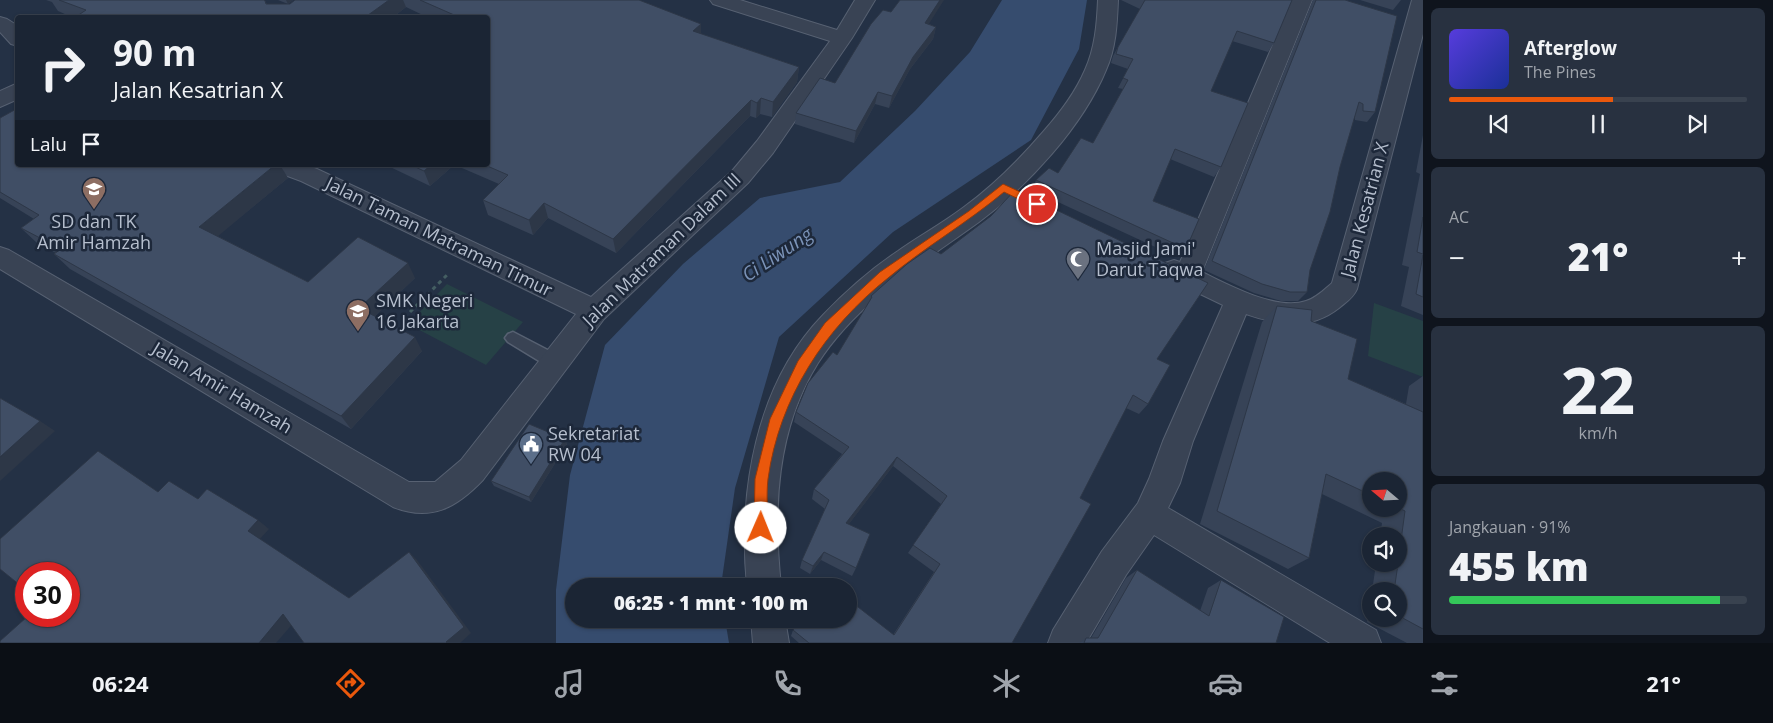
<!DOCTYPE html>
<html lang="id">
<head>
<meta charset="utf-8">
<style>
  body { margin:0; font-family:"Open Sans",sans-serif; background:#283140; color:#f1f3f6; height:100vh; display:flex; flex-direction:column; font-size:19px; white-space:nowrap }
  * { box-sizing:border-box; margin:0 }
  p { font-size:16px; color:#a0a5ac }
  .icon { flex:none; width:28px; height:28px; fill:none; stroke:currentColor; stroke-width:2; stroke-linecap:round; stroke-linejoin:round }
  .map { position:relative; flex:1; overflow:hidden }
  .side { display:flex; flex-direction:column; gap:8px; padding:8px; background:#0f141d; width:350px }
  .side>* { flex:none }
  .guide { position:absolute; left:15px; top:15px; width:475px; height:152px; border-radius:5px; box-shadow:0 1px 4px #0004,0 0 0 1px #39424f; background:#1b2534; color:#f1f3f6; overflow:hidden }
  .needle { width:32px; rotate:289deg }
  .fabs { position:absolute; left:1362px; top:472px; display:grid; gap:10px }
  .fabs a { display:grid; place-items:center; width:45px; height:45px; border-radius:50%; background:#1b2534; box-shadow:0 1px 4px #0004,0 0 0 1px #39424f; font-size:25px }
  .speed { position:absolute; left:15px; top:562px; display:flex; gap:10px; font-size:25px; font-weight:700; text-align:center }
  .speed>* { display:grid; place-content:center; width:65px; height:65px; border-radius:50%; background:#1b2534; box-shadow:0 1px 4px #0004,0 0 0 1px #39424f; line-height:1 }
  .speed .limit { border:8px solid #d22; background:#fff; color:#111 }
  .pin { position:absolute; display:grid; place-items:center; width:42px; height:42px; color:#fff; margin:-21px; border:2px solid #fff; border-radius:50%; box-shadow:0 1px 5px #0007 }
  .me { position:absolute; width:55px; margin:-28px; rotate:1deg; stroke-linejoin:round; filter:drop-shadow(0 0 4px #0008) }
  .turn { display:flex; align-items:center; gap:18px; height:105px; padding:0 15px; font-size:22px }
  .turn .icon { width:65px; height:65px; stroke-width:2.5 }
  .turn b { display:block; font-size:35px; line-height:42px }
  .then { display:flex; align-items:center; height:48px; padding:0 15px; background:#0003; gap:10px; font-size:19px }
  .big { font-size:38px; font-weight:800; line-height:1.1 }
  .side .card { flex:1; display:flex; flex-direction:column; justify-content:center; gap:8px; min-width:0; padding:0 18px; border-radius:8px; background:#283140 }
  .side .dial { align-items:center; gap:0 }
  .dial b { font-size:65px; line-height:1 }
  .song { display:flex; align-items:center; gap:15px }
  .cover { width:60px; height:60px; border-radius:8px; background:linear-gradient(135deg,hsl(250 70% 55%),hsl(230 70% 35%)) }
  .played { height:5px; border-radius:2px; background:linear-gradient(90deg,#ea580c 55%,#39424f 55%) }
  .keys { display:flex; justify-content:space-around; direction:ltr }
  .heat { display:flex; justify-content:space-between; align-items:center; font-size:28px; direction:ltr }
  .charge { height:8px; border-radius:4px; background:linear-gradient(90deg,#34c759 91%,#39424f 0) }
  .trip { position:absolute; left:565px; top:578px; width:292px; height:50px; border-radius:25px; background:#1b2534; box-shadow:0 1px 4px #0004,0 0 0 1px #39424f; font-weight:800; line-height:50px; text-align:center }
  .menu { display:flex; height:80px; justify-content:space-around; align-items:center; background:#0b0f15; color:#a0a5ac }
  .menu .icon { width:35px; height:35px }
  .menu .active { color:#ea580c }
  .menu b { font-size:22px; color:#f1f3f6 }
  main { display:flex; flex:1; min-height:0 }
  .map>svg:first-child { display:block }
</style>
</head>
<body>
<main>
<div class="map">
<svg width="1423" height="643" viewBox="0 0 1423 643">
  <rect width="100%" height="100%" fill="#243145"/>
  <g fill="#264146">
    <path d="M447,284L523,322L486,365L408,324Z"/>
    <path d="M1374,303L1423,321V377L1368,356Z"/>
  </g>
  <path fill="#364c6e" d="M1002,0H1087L1079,49L1031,140L893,232L779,337L735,488L721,586H574V619H725L729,643H556V590L570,475L605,345L683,264L760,198L840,182L915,111L970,52Z"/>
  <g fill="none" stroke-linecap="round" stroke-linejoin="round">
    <g stroke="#576172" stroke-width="3">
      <path id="lane" d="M513,332L561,357L563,362L561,367L555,369L549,367L508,342L505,338L508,334Z"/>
    </g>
    <g stroke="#576172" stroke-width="2">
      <g id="street">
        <path d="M710,0H740L837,30L855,0H875L852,38L773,153L748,183L604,319L483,480C456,508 431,522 393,507L0,269V247L9,250L409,482H435L461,460L576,314L301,181L274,171L270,165H306L317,169L591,297L732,171L757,141L830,41L713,4Z"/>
        <path d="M1098,0H1118C1117,24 1116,48 1106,70C1083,126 1027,187 979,222C921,264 858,301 818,363C776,430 773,510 781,586H747C738,493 755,385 823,315C845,292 871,269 898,251C919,236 943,223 964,207C993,186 1019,160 1043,132C1060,113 1075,93 1085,70C1095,48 1097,24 1098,0Z"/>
        <path d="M1292,0H1312L1202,272C1229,285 1276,311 1306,301C1316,298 1324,290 1332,283L1412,0H1423V34L1357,289C1353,298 1346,302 1339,308C1310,331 1278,325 1246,314L1193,441L1180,483L1168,508L1376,630L1381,643H1330L1154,535L1126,575L1086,643H1048L1053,630L1102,551L1138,503L1149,479L1163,441L1223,305L1165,277L1161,270L1165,263L1174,260L1180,262Z"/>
        <path d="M0,17L7,19L18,26V46L11,44L0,32Z"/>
        <path d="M18,83V99L0,107V91Z"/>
        <path d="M751,619H785L789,643H753Z"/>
      </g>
    </g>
    <path stroke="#445e62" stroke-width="3" stroke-dasharray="4 4" stroke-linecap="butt" d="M410,312L448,274"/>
    <use href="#lane" fill="#394354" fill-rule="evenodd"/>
    <use href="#street" fill="#394354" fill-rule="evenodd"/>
  </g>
  <g fill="#374357" fill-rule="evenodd">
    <path d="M46,0H264L265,1L267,4H290L295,0H639L701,34L799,67L797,82L772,117L760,114L756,118L750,116L616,253L548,218L533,235L488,215L483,200L499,184L455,165H488V18H429L406,7L392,18H74L58,11L52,2Z"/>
    <path d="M278,0H293L288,4Z"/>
    <path d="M1121,0H1292L1274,43L1268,52L1232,41L1211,91L1221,167L1214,177L1170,159L1153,201L1186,249L1179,258L1032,190L1036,180L1058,173L1093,143L1123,89L1118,88L1128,69L1111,63L1113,56L1118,47L1140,9Z"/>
    <path d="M1313,0H1345L1375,112L1367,122L1355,120V114L1310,270L1307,292L1298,301H1281L1254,293L1204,270Z"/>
    <path d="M1360,0H1401L1393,10Z"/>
    <path d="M929,24L936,27L933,39L910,69L889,108L875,104L854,143L795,124L796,113L835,83Z"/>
    <path d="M0,118L18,165H280L288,178L217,236L308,282L415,278L375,316L422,351L351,429L70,269L54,254L56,253L37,243L21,228L34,219L0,198Z"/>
    <path d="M1423,135V315L1401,306L1409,267L1402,265L1420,174L1416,172Z"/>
    <path d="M386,165H454L430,186Z"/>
    <path d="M941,254L1157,359L1148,404L1139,414L1126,408L1080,498L1012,643H799L791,636L793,630L893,635L934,572L908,553L941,504L893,466L848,525L856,568L852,576L821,560L810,574L800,568L802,560L825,509L812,499L814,489L842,454L794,422L796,412L837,355L869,302L871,296Z"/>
    <path d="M1277,306L1311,321L1348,379L1406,404L1409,386L1423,376V643H1407L1367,622L1371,594V619H1399V591H1372L1376,564H1399V536H1380L1382,523L1322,494L1309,558L1288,569L1200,524L1262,322ZM1371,481H1399V509H1371Z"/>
    <path d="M565,439L567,444L531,502L494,486L491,481Z"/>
    <path d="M1137,570L1200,611L1208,588L1221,580L1276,643H1079L1086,638H1091L1126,578Z"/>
  </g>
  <g fill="#2d3747">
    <path d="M286,0H293L288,4Z"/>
    <path d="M389,0H403L406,7L392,18H364Z"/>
    <path d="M940,0H944L922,35L925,23Z"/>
    <path d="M701,24V39L693,31Z"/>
    <path d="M936,27L933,39L910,69L889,108L892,96L913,57Z"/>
    <path d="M799,67L797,82L772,117L773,102Z"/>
    <path d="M878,92L875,104L854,143L856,131Z"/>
    <path d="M761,98L760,114L756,118L757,103Z"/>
    <path d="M751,100L750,116L616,253L613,239Z"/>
    <path d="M275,165H280L288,178L211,242L199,227Z"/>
    <path d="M431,165H454L430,186L424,171Z"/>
    <path d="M544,203L548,218L533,235L529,220Z"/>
    <path d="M408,263L415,278L368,323L359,308Z"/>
    <path d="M415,337L422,351L351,429L341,416Z"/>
    <path d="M40,421L55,431L0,481V457Z"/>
    <path d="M565,439L567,444L531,502L529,497Z"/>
    <path d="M897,457L893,466L843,532L846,523Z"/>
    <path d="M258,520L269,529L259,540L248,531Z"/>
    <path d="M409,552L417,560L471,633L460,643H447Z"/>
    <path d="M824,552L821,560L810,574L813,566Z"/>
    <path d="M283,614L295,621L276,643H259Z"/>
  </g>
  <g fill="#404e65" stroke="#2d3747">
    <path d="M59,0H264L265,1L266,4H290L295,0H389L364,18H74L86,10Z"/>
    <path d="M420,0H639L701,24L693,31L799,67L773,102L761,98L757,103L751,100L613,239L544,203L529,220L483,200L508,175L485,165H488V18H461Z"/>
    <path d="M900,0H940L925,23L936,27L913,57L892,96L878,92L856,131L796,113L820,78L835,83L871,24L883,10L891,12Z"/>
    <path d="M1145,0H1292L1274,43L1237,31L1211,91L1248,103L1221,167L1175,149L1153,201L1199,219L1186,249L1036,180L1049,168L1058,173L1081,138L1093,143L1128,80L1123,78L1133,59L1116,54L1118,47Z"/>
    <path d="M1316,0H1345L1397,16L1375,112L1363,111V104L1359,102L1340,167L1330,212L1310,270L1307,292H1290L1262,284L1212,261Z"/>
    <path d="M18,108V165H275L199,227L308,282L358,237L408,263L359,308L415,337L341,416L54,254L61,249L21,228L39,215L0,192V118Z"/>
    <path d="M411,165H431L424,171Z"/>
    <path d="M1015,190L1208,283L1157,359L1170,365L1148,404L1133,395L1080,498L1091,504L1012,643H809L793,630L802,619H849V600L894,635L940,564L913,545L947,496L897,457L846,523L870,534L856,568L824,552L813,566L802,560L829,500L814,489L849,447L796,412L808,383L833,352L837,355L872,297L871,296L907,264L930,248L941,254L991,216Z"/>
    <path d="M1423,217V254L1417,252Z"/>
    <path d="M1423,255V297L1416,294Z"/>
    <path d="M1277,306L1312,310L1311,321L1357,339L1348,379L1423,412V629L1399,616V591H1394L1398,564H1399V555L1405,511L1399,508V481H1371V495L1326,474L1309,558L1217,511Z"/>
    <path d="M0,398L40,421L0,457Z"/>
    <path d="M529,424L565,439L529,497L491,481Z"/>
    <path d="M98,451L158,492L169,481L198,499L207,489L258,520L248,531L349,598L409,552L464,627L446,642L447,643H304L283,614L259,643H0V641L28,616H69V574H26V590L0,569V539Z"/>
    <path d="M1137,570L1209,616L1221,580L1284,617L1276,643H1084L1086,638H1098Z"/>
  </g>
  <path fill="#ea580c" stroke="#983908" d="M1003,184L1040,201L1042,204L1040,206H1033L1004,192C967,223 925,247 888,278C825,328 779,398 768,479C766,495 768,512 768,528L766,533L761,535L756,533L754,528L755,479L770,419L798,361L825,323L880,272L969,211Z"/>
  <defs>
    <g id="school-pin" transform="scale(1.25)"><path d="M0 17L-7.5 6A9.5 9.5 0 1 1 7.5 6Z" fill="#8d6e63" stroke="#1d283a"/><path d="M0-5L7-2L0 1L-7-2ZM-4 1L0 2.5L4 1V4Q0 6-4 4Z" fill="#fff"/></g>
    <g id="mosque-pin" transform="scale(1.25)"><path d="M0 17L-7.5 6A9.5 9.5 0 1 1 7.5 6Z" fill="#6b7280" stroke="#1d283a"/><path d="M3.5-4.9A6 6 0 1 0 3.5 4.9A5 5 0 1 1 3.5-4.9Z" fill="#fff"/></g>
    <g id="civic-pin" transform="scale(1.25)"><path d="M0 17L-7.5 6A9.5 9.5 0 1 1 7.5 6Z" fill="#5c6f8a" stroke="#1d283a"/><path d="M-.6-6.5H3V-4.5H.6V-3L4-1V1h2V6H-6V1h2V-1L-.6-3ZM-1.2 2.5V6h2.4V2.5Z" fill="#fff"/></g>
  </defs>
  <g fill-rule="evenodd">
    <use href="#school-pin" x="94" y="189"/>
    <use href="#mosque-pin" x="1078" y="259"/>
    <use href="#school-pin" x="358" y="311"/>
    <use href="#civic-pin" x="531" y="444"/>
  </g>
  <g text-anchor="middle" stroke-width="5" stroke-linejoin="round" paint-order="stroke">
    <g font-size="18" fill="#b6bfce" stroke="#1d283a">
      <text transform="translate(1365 210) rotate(-75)" y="6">Jalan Kesatrian X</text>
      <text transform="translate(439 237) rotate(26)" y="6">Jalan Taman Matraman Timur</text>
      <text transform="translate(662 250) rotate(-44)" y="6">Jalan Matraman Dalam III</text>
      <text transform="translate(222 388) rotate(31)" y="6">Jalan Amir Hamzah</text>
    </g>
    <g font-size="18" fill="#b6bfce" stroke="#1d283a" text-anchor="start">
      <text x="94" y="228" text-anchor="middle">SD dan TK<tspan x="94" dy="21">Amir Hamzah</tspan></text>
      <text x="1096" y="255">Masjid Jami'<tspan x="1096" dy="21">Darut Taqwa</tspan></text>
      <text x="376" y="307">SMK Negeri<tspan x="376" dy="21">16 Jakarta</tspan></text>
      <text x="548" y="440">Sekretariat<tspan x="548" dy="21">RW 04</tspan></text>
    </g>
    <g font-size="19" font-style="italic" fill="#7b93b8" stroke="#1d283a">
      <text transform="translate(777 254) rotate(-34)" y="7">Ci Liwung</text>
    </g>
  </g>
</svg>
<div class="fabs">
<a><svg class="needle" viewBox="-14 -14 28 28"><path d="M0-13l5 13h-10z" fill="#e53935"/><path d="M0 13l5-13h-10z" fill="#a0a5ac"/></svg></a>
<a><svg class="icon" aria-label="sound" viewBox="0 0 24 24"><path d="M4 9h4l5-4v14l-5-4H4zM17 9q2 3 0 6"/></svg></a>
<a><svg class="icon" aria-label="search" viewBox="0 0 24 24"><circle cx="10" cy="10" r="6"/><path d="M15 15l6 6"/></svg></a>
</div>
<div class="speed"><div class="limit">30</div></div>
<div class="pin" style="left:1037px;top:204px;background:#d93025"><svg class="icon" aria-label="arrive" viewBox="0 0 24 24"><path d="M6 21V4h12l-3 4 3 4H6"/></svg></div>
<svg class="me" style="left:761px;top:528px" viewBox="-20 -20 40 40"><circle r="19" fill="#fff"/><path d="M0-13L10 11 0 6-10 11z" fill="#ea580c"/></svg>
<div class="trip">06:25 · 1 mnt · 100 m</div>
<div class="guide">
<div class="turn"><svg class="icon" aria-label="right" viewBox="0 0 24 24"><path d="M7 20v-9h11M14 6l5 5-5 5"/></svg><div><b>90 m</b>Jalan Kesatrian X</div></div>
<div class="then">Lalu<svg class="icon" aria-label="arrive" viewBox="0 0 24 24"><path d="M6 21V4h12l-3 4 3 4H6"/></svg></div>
</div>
</div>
<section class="side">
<div class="card">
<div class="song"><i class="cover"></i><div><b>Afterglow</b><p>The Pines</p></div></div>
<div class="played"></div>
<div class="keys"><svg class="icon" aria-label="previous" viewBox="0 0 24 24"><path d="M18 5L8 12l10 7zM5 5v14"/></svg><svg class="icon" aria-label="pause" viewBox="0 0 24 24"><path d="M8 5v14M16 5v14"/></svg><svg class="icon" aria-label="next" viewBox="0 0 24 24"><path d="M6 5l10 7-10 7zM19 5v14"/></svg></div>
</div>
<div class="card"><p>AC</p>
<div class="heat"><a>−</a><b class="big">21°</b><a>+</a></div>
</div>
<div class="card dial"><b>22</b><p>km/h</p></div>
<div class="card"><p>Jangkauan · 91%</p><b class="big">455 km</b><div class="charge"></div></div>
</section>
</main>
<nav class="menu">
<b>06:24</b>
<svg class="icon active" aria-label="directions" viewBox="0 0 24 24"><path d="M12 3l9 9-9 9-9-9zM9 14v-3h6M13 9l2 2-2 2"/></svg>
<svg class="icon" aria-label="music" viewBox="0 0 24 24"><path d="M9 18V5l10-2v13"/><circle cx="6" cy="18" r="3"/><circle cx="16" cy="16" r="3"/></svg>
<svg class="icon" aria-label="phone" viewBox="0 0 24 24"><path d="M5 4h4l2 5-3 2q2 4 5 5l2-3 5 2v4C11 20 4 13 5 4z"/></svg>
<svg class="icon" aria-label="climate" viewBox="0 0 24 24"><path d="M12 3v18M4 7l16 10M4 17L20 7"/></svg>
<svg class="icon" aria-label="car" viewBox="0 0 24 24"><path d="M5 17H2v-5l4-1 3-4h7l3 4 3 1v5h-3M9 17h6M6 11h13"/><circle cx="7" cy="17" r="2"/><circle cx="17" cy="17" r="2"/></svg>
<svg class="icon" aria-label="filters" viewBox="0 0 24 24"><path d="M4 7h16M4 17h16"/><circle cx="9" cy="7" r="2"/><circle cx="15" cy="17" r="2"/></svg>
<b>21°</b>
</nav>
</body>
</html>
